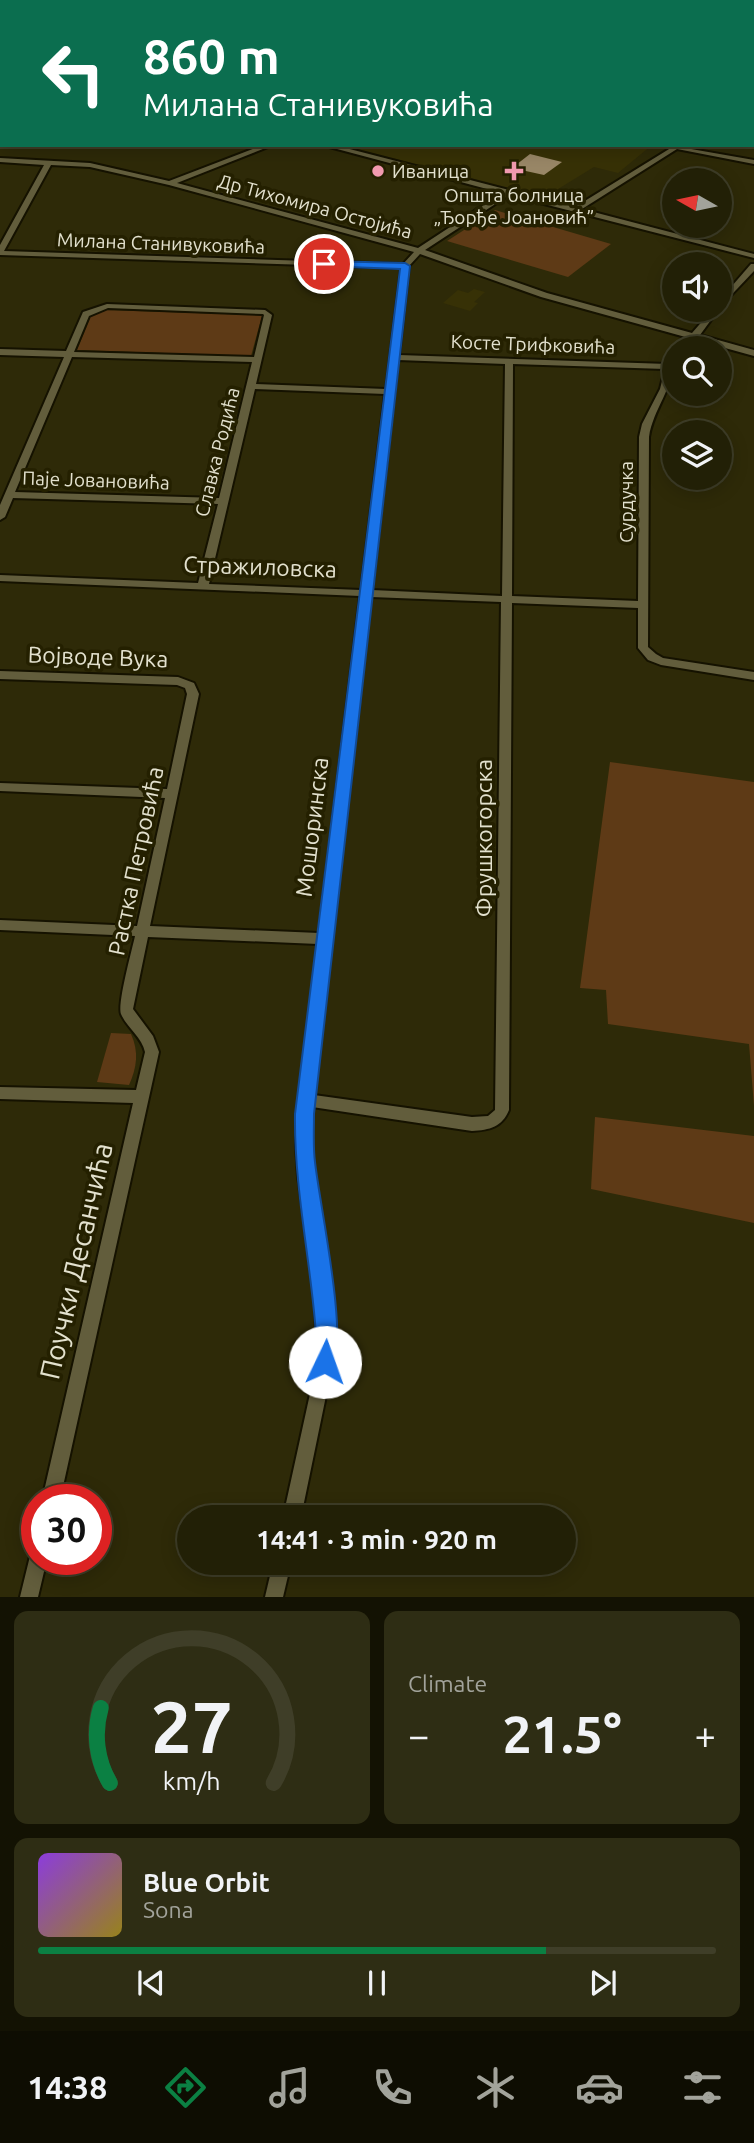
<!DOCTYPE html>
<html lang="en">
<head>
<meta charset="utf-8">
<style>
  body { margin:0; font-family:Ubuntu,sans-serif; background:#2e2d14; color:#f1f3f6; height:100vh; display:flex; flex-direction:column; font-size:26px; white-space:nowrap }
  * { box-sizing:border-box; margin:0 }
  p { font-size:23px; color:#a2a39b }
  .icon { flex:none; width:38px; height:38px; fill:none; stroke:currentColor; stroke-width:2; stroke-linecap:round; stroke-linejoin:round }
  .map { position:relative; height:1597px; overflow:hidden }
  .drawer { display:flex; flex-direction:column; gap:14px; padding:14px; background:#131203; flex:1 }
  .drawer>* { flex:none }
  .hud { position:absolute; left:0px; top:0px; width:754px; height:147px; box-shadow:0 4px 18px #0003,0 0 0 2px #3f3e28; background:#0b6e4f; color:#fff; overflow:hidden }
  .needle { width:46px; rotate:279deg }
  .tools { position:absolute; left:662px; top:168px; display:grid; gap:14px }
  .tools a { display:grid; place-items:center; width:70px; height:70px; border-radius:50%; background:#222006; box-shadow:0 4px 18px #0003,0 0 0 2px #3f3e28; font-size:35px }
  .speed { position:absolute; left:21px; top:1484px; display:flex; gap:14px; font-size:35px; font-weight:700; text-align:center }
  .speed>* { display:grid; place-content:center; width:91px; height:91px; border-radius:50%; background:#222006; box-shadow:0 4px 18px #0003,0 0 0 2px #3f3e28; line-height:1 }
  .speed .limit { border:10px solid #d22; background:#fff; color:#111 }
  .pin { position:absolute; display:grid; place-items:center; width:60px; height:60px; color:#fff; margin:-30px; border:4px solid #fff; border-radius:50%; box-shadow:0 2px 7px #0007 }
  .me { position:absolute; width:77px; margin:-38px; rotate:3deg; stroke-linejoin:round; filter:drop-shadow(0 0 5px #0008) }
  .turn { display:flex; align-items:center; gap:24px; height:147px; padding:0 28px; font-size:32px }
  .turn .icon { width:91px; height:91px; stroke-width:2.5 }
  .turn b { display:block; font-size:49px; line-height:60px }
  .big { font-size:52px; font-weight:700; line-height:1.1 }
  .drawer .card { flex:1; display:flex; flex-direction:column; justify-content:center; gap:10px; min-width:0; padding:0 24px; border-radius:14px; background:#2e2d14 }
  .drawer .dial { align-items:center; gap:0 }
  .dial svg { height:182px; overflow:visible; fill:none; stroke:#3f3e28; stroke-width:7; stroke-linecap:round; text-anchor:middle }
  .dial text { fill:#f1f3f6; stroke:none }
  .song { display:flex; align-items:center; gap:21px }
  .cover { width:84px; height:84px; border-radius:10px; background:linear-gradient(135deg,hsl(270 70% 55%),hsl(50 70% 35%)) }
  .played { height:7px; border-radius:4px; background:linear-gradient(90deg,#0b8043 75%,#3f3e28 75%) }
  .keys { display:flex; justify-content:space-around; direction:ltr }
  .heat { display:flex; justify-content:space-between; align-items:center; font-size:38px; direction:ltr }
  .drawer .tiles { flex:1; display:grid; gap:14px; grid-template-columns:1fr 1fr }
  .card:last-child { grid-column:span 2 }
  .trip { position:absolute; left:177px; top:1505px; width:399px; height:70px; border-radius:35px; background:#222006; box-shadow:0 4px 18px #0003,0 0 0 2px #3f3e28; font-weight:700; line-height:70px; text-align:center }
  .tabs { display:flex; height:112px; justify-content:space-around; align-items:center; background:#0e0d02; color:#a2a39b }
  .tabs .icon { width:49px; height:49px }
  .tabs .active { color:#0b8043 }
  .tabs b { font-size:32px; color:#f1f3f6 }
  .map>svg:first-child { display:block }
</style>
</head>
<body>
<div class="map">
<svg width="754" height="1597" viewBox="0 0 754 1597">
  <rect width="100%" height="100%" fill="#2e2a08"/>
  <g fill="#373106">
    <path d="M341,145H652L618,173L594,167L545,197Z"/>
    <path d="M474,289L485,292L474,302L478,303L470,311L443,303L458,290L468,293Z"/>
  </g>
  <g fill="#5e3a16">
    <path d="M495,210L611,244L568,277L447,241Z"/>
    <path d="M105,310L257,315L262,316L251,356L77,350L91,316Z"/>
    <path d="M610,762L754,782V1106L749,1044L608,1024L606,990L580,988Z"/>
    <path d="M111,1033L131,1034C139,1052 137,1067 129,1085L97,1082Z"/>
    <path d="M595,1117L754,1136V1223L591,1189Z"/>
  </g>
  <path fill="#998767" d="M530,154L562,162L544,175L512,168Z"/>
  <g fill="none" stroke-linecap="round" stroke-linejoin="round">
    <g stroke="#151200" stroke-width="4">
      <g id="minor">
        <path d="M55,0H62L52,2Z"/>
        <path d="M272,0H279L270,2Z"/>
        <path d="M347,0H355L344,2Z"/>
        <path d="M391,0H398L388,2Z"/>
        <path d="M653,0H660L650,2Z"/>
        <path d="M752,11L754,12V14L752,15Z"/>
        <rect x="0" y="106" width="2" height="4"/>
        <path d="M752,118L754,119V123H752Z"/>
        <path d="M263,145H273L177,183L418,248L502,193L322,145H334L575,207L674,146L754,160V164L677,149L582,209L754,254V258L509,195L425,250L547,293L692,333L712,310L719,309L700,335L754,350V356L696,340L689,348H681L689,338L541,297L420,254L409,266L399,355L668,364L674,359C674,388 653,409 649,437L648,647L656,654L663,658L754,672V680L661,665L648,660L638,648V608L512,603L509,1110C502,1127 490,1130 472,1131L312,1107L311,1145L314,1176L332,1300L333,1362L301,1517H283L317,1362L315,1300L298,1176L296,1145L297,1114L318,944L148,937L133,1009L153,1036L159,1052L60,1500H42L133,1103L0,1099V1087L136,1090L145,1052C142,1037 127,1028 121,1014C117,1004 132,950 135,936L0,930V920L137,926L165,798L0,791V783L167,789L187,694L185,688L177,685L0,679V671L178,677L194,683L199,694L150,926L319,933L360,596L0,581V575L198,583L218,504L13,498L5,517L0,520V505L64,357L0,355V349L66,351L83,312L107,304L265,310L272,315L256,384L386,389L401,268L0,255V245L44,165L0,162V158L90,163L169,181ZM51,165L90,167L169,185L414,252L403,264L4,251ZM108,308L263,314L264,315L254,357L74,352L89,316ZM72,357L252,362L219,498L15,492ZM398,360L505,364L502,596L372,590ZM513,364L665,369L660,389L642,424L639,437L638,601L512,596ZM255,389L385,394L361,590L209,584ZM371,597L501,602L495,1110L488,1116L472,1117L314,1095Z"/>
        <path d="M751,264H754V271L719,308V301Z"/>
        <path d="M37,1550V1559H47L38,1597H20L31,1552Z"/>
        <path d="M273,1563H291L283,1597H265Z"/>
      </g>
    </g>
    <use href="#minor" fill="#625d3c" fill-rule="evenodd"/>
    <path stroke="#88856b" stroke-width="2.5" stroke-dasharray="7 3.5" stroke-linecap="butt" d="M640,2L645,0"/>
  </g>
  <path fill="#1a73e8" stroke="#114b97" stroke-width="2" d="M324,261L405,263L410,266L314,1114C314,1130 313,1147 315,1162C320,1207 348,1334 333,1370L325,1373L317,1370C311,1355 317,1338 315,1322C309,1253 294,1184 295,1114L400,269L320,266V262Z"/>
  <g fill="#f29ab0" stroke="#242000" stroke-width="2.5">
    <circle cx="378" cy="171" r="7"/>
    <path d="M510.5 160.5h7v7h7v7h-7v7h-7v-7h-7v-7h7z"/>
  </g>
  <g text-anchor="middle" stroke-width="7" stroke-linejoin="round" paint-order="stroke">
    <g font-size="19" fill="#e3e1ce" stroke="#242000" text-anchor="start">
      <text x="392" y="178">Иваница</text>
      <text x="514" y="202" text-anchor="middle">Општа болница<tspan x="514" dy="22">„Ђорђе Јоановић”</tspan></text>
    </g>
    <g font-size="19" fill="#e3e1ce" stroke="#242000">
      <text transform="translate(315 206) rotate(15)" y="7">Др Тихомира Остојића</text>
      <text transform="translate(161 243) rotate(2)" y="7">Милана Станивуковића</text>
      <text transform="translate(533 344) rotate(2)" y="7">Косте Трифковића</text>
      <text transform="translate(217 452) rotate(-76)" y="7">Славка Родића</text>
      <text transform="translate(96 480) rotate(2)" y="7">Паје Јовановића</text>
      <text transform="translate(626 502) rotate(-90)" y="7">Сурдучка</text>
    </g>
    <g font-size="23" fill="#e3e1ce" stroke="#242000">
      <text transform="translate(260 567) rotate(2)" y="8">Стражиловска</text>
      <text transform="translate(98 657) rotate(2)" y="8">Војводе Вука</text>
      <text transform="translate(312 827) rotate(-83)" y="8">Мошоринска</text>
      <text transform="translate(484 838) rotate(-90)" y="8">Фрушкогорска</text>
      <text transform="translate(136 861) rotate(-78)" y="8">Растка Петровића</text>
    </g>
    <g font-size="28" fill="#e3e1ce" stroke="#242000">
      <text transform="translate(76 1261) rotate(-77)" y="10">Поучки Десанчића</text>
    </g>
  </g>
</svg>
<div class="tools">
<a><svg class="needle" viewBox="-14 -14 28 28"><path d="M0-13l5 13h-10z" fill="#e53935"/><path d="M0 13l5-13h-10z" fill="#a2a39b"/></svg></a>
<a><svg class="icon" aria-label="sound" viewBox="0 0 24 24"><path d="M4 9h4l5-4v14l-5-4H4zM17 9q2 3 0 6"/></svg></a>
<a><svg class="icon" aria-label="search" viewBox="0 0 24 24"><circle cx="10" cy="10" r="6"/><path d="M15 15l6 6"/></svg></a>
<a><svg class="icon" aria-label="layers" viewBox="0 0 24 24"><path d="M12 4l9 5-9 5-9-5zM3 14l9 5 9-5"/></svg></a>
</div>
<div class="speed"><div class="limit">30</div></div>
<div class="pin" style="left:324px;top:264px;background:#d93025"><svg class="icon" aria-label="arrive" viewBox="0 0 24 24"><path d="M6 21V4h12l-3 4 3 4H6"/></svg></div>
<svg class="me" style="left:325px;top:1362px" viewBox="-20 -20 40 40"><circle r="19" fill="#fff"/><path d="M0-13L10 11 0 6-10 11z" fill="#1a73e8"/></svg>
<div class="trip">14:41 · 3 min · 920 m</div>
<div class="hud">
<div class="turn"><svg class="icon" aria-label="left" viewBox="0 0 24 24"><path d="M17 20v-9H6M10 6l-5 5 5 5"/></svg><div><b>860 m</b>Милана Станивуковића</div></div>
</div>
</div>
<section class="drawer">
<div class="tiles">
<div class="card dial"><svg viewBox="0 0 100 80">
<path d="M14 69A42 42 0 1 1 86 69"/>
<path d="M14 69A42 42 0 0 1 10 36" stroke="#0b8043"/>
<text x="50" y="56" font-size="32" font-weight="700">27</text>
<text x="50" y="72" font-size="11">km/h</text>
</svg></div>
<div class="card"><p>Climate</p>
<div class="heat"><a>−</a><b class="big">21.5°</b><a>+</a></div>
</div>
<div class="card">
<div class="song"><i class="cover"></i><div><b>Blue Orbit</b><p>Sona</p></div></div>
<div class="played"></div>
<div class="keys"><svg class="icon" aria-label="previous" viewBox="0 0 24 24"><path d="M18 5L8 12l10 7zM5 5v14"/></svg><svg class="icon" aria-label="pause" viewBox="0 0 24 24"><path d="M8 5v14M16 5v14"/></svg><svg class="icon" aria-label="next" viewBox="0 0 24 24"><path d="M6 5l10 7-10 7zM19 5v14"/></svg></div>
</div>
</div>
</section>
<nav class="tabs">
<b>14:38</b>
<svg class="icon active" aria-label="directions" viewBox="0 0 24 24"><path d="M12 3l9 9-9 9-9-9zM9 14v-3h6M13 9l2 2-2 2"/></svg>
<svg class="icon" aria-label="music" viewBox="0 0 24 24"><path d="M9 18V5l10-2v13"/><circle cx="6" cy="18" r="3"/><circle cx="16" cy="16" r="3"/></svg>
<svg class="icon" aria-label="phone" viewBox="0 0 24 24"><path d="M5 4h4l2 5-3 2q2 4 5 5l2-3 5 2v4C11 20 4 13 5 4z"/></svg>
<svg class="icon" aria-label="climate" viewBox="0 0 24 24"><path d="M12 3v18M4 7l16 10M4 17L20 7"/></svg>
<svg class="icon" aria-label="car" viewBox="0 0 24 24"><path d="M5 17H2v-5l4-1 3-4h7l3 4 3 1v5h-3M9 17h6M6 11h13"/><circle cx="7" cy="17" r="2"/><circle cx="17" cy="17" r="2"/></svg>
<svg class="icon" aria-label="filters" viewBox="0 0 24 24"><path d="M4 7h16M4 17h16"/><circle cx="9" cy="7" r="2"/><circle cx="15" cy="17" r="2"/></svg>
</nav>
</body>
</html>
